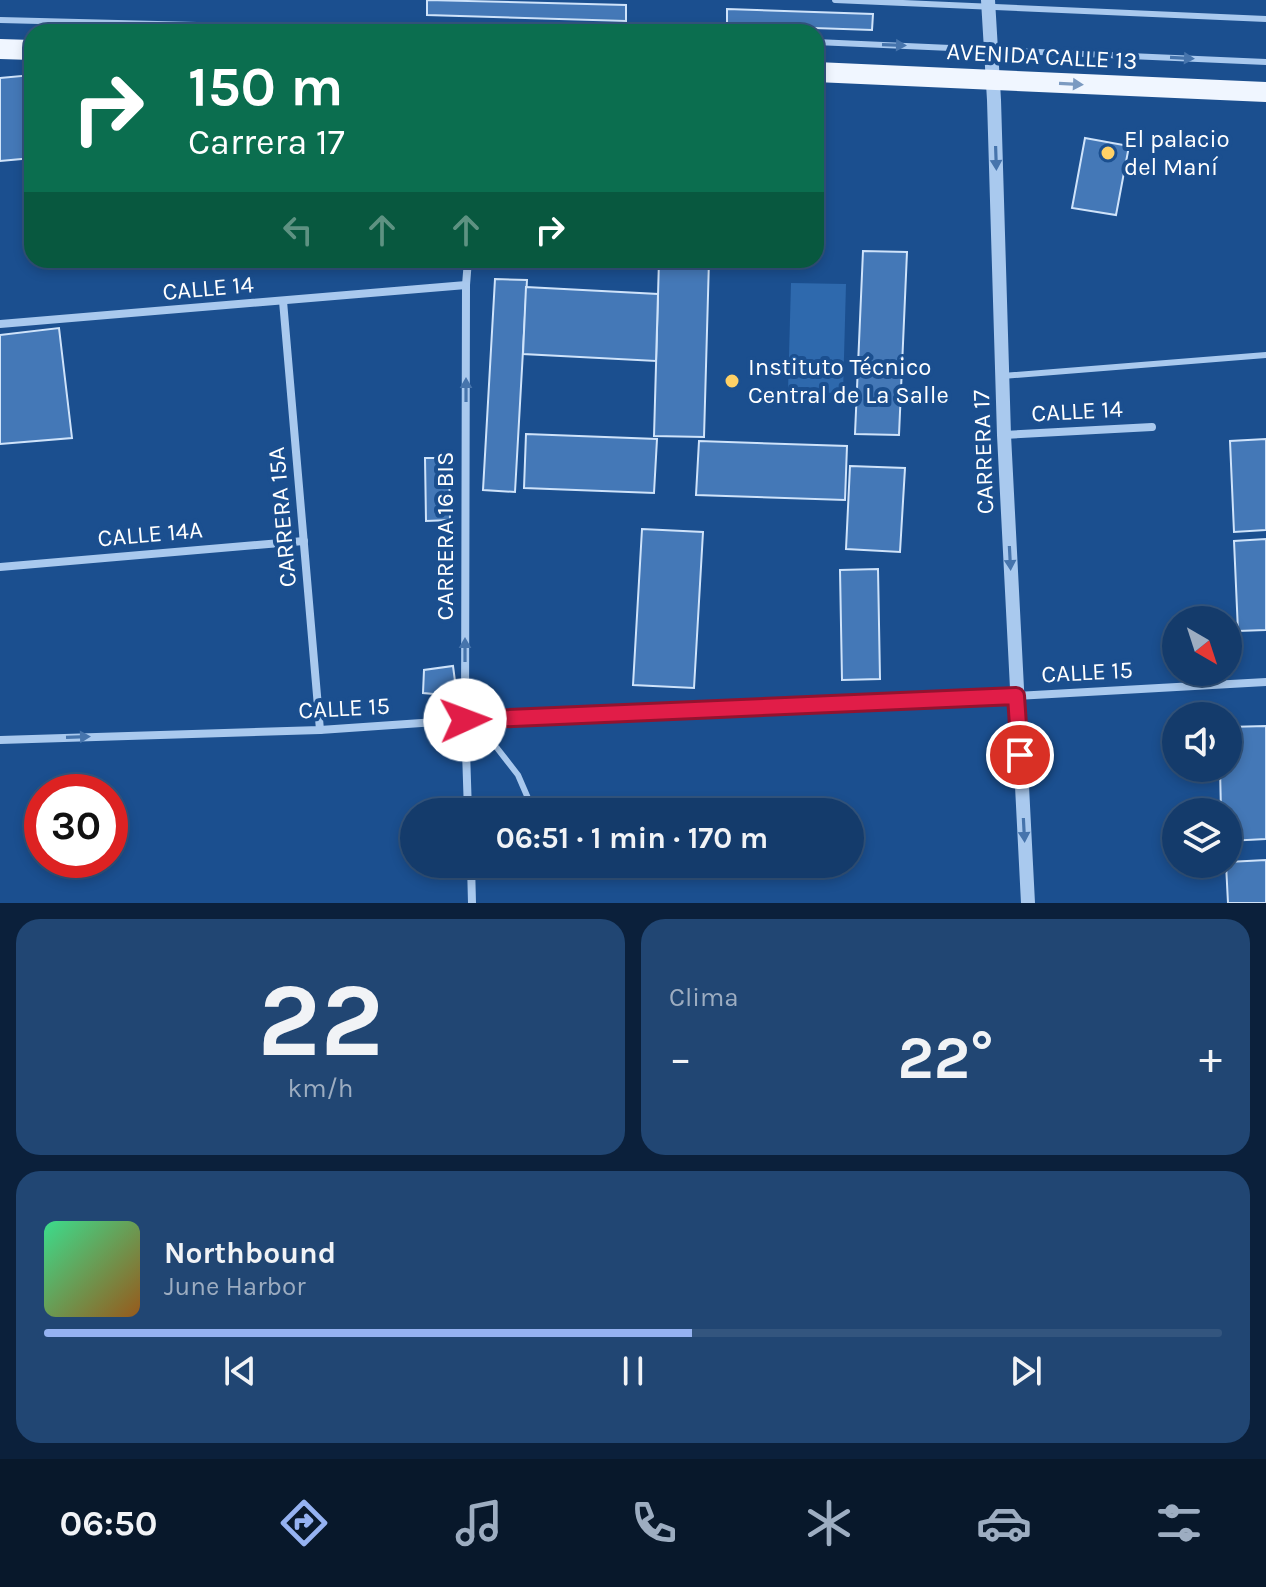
<!DOCTYPE html>
<html lang="es">
<head>
<meta charset="utf-8">
<style>
  body { margin:0; font-family:Karla,sans-serif; background:#214673; color:#f1f3f6; height:100vh; display:flex; flex-direction:column; font-size:30px; white-space:nowrap }
  * { box-sizing:border-box; margin:0 }
  p { font-size:26px; color:#9dadc1 }
  .icon { flex:none; width:44px; height:44px; fill:none; stroke:currentColor; stroke-width:2; stroke-linecap:round; stroke-linejoin:round }
  .map { position:relative; height:903px; overflow:hidden }
  .side { display:flex; flex-direction:column; gap:16px; padding:16px; background:#0b203b; flex:1 }
  .side>* { flex:none }
  .top-card { position:absolute; left:24px; top:24px; width:800px; height:244px; border-radius:24px; box-shadow:0 4px 12px #0003,0 0 0 2px #33557e; background:#0b6e4f; color:#fff; overflow:hidden }
  .needle { width:52px; rotate:141deg }
  .tools { position:absolute; left:1162px; top:606px; display:grid; gap:16px }
  .tools a { display:grid; place-items:center; width:80px; height:80px; border-radius:50%; background:#143b6b; box-shadow:0 4px 12px #0003,0 0 0 2px #33557e; font-size:40px }
  .speed { position:absolute; left:24px; top:774px; display:flex; gap:16px; font-size:40px; font-weight:700; text-align:center }
  .speed>* { display:grid; place-content:center; width:104px; height:104px; border-radius:50%; background:#143b6b; box-shadow:0 4px 12px #0003,0 0 0 2px #33557e; line-height:1 }
  .speed .limit { border:12px solid #d22; background:#fff; color:#111 }
  .pin { position:absolute; display:grid; place-items:center; width:68px; height:68px; color:#fff; margin:-34px; border:4px solid #fff; border-radius:50%; box-shadow:0 2px 8px #0007 }
  .me { position:absolute; width:88px; margin:-44px; rotate:88deg; stroke-linejoin:round; filter:drop-shadow(0 0 6px #0008) }
  .turn { display:flex; align-items:center; gap:28px; height:168px; padding:0 32px; font-size:36px }
  .turn .icon { width:104px; height:104px; stroke-width:2.5 }
  .turn b { display:block; font-size:56px; line-height:68px }
  .lanes { display:flex; align-items:center; height:76px; padding:0 32px; background:#0003; justify-content:center; gap:40px; direction:ltr }
  .lanes .off { opacity:.35 }
  .big { font-size:60px; font-weight:700; line-height:1.1 }
  .side .card { flex:1; display:flex; flex-direction:column; justify-content:center; gap:12px; min-width:0; padding:0 28px; border-radius:24px; background:#214673 }
  .side .dial { align-items:center; gap:0 }
  .dial b { font-size:104px; line-height:1 }
  .song { display:flex; align-items:center; gap:24px }
  .cover { width:96px; height:96px; border-radius:12px; background:linear-gradient(135deg,hsl(150 70% 55%),hsl(30 70% 35%)) }
  .played { height:8px; border-radius:4px; background:linear-gradient(90deg,#95b2f1 55%,#33557e 55%) }
  .keys { display:flex; justify-content:space-around; direction:ltr }
  .heat { display:flex; justify-content:space-between; align-items:center; font-size:44px; direction:ltr }
  .side .tiles { flex:1; display:grid; gap:16px; grid-template-columns:1fr 1fr }
  .card:last-child { grid-column:span 2 }
  .trip { position:absolute; left:400px; top:798px; width:464px; height:80px; border-radius:40px; background:#143b6b; box-shadow:0 4px 12px #0003,0 0 0 2px #33557e; font-weight:700; line-height:80px; text-align:center }
  .tabs { display:flex; height:128px; justify-content:space-around; align-items:center; background:#08182b; color:#9dadc1 }
  .tabs .icon { width:56px; height:56px }
  .tabs .current { color:#95b2f1 }
  .tabs b { font-size:36px; color:#f1f3f6 }
  .map>svg:first-child { display:block }
</style>
</head>
<body>
<div class="map">
<svg width="1266" height="903" viewBox="0 0 1266 903">
  <rect width="100%" height="100%" fill="#1b4f8f"/>
  <path fill="#2e69ad" d="M791,283L846,284L843,393L788,392Z"/>
  <g fill="#4478b7" stroke="#cfe3fa" stroke-width="2">
    <path d="M427,0L626,5V21L427,15Z"/>
    <path d="M727,9L873,14L872,30L727,25Z"/>
    <path d="M32,75V158L0,161V78Z"/>
    <path d="M1085,138L1129,146L1116,215L1072,208Z"/>
    <path d="M863,251L907,252L899,435L855,434Z"/>
    <path d="M311,260H434V266L311,269Z"/>
    <path d="M659,260H709L704,437L654,436Z"/>
    <path d="M495,279L527,280L515,492L483,490Z"/>
    <path d="M526,287L658,294L656,361L523,354Z"/>
    <path d="M59,328L72,438L0,444V335Z"/>
    <path d="M526,434L657,439L654,493L524,488Z"/>
    <path d="M1266,439V530L1234,532L1230,441Z"/>
    <path d="M699,441L847,446L845,500L696,495Z"/>
    <path d="M425,458H449L450,520L426,521Z"/>
    <path d="M850,466L905,468L900,552L846,549Z"/>
    <path d="M642,529L703,532L694,688L633,685Z"/>
    <path d="M1266,539V630L1238,631L1234,541Z"/>
    <path d="M878,569L880,679L842,680L840,570Z"/>
    <path d="M453,666L455,681L445,695L423,693L424,670Z"/>
    <path d="M1266,726V839L1228,841V812H1221L1220,768H1228V727Z"/>
    <path d="M1266,860V903H1228L1226,864L1228,862Z"/>
  </g>
  <g fill="none" stroke-linecap="round" stroke-linejoin="round">
    <g stroke="#a9c9ee" stroke-width="6">
      <path d="M835,0L1266,19"/>
      <path d="M0,20L466,32"/>
      <path d="M816,42L1266,62"/>
      <path d="M1002,376L1266,355"/>
      <path d="M465,720L497,748L518,775L534,812"/>
    </g>
    <g stroke="#a9c9ee" stroke-width="8">
      <path d="M468,260L466,285L465,720L468,812"/>
      <path d="M283,301L320,730"/>
      <path d="M0,324L466,285"/>
      <path d="M1004,435L1152,427"/>
      <path d="M0,567L304,541"/>
      <path d="M0,740L320,730L465,720L1016,696L1266,682"/>
      <path d="M471,864L472,903"/>
    </g>
    <path stroke="#a9c9ee" stroke-width="14" d="M988,0L994,100L1004,435L1028,903"/>
    <g stroke="#f0f6ff" stroke-width="20">
      <path d="M0,49L32,50"/>
      <path d="M816,72L1266,92"/>
    </g>
  </g>
  <defs><path id="oneway-solid" d="M-6-.8H1V-3.2L6.5 0L1 3.2V.8H-6Z" transform="scale(2)"/></defs>
  <g fill="#4674ac">
    <use href="#oneway-solid" transform="translate(894 45) rotate(2)"/>
    <use href="#oneway-solid" transform="translate(1182 58) rotate(3)"/>
    <use href="#oneway-solid" transform="translate(996 158) rotate(88)"/>
    <use href="#oneway-solid" transform="translate(466 390) rotate(-90)"/>
    <use href="#oneway-solid" transform="translate(1010 558) rotate(87)"/>
    <use href="#oneway-solid" transform="translate(465 650) rotate(-90)"/>
    <use href="#oneway-solid" transform="translate(78 737) rotate(-2)"/>
    <use href="#oneway-solid" transform="translate(1024 830) rotate(87)"/>
  </g>
  <use fill="#7b9ac1" href="#oneway-solid" transform="translate(1071 84) rotate(3)"/>
  <g fill="none" stroke-linecap="round" stroke-linejoin="round">
    <g stroke="#92132f" stroke-width="20">
      <path id="route" d="M465,720L1016,696L1020,755"/>
    </g>
    <use href="#route" stroke="#e11d48" stroke-width="14"/>
  </g>
  <g fill="#ffd166" stroke="#1b4f8f" stroke-width="3">
    <circle cx="1108" cy="153" r="8"/>
    <circle cx="732" cy="381" r="8"/>
  </g>
  <g text-anchor="middle" stroke-width="8" stroke-linejoin="round" paint-order="stroke">
    <g font-size="24" fill="#fff" stroke="#1b4f8f">
      <text transform="translate(1042 56) rotate(3)" y="8">AVENIDA CALLE 13</text>
      <text transform="translate(208 288) rotate(-5)" y="8">CALLE 14</text>
      <text transform="translate(1077 411) rotate(-3)" y="8">CALLE 14</text>
      <text transform="translate(983 452) rotate(-92)" y="8">CARRERA 17</text>
      <text transform="translate(282 517) rotate(-95)" y="8">CARRERA 15A</text>
      <text transform="translate(150 534) rotate(-5)" y="8">CALLE 14A</text>
      <text transform="translate(445 536) rotate(-90)" y="8">CARRERA 16 BIS</text>
      <text transform="translate(1087 672) rotate(-3)" y="8">CALLE 15</text>
      <text transform="translate(344 708) rotate(-3)" y="8">CALLE 15</text>
    </g>
    <g font-size="24" fill="#fff" stroke="#1b4f8f" text-anchor="start">
      <text x="1124" y="147">El palacio<tspan x="1124" dy="28">del Maní</tspan></text>
      <text x="748" y="375">Instituto Técnico<tspan x="748" dy="28">Central de La Salle</tspan></text>
    </g>
  </g>
</svg>
<div class="tools">
<a><svg class="needle" viewBox="-14 -14 28 28"><path d="M0-13l5 13h-10z" fill="#e53935"/><path d="M0 13l5-13h-10z" fill="#9dadc1"/></svg></a>
<a><svg class="icon" aria-label="sound" viewBox="0 0 24 24"><path d="M4 9h4l5-4v14l-5-4H4zM17 9q2 3 0 6"/></svg></a>
<a><svg class="icon" aria-label="layers" viewBox="0 0 24 24"><path d="M12 4l9 5-9 5-9-5zM3 14l9 5 9-5"/></svg></a>
</div>
<div class="speed"><div class="limit">30</div></div>
<div class="pin" style="left:1020px;top:755px;background:#d93025"><svg class="icon" aria-label="arrive" viewBox="0 0 24 24"><path d="M6 21V4h12l-3 4 3 4H6"/></svg></div>
<svg class="me" style="left:465px;top:720px" viewBox="-20 -20 40 40"><circle r="19" fill="#fff"/><path d="M0-13L10 11 0 6-10 11z" fill="#e11d48"/></svg>
<div class="trip">06:51 · 1 min · 170 m</div>
<div class="top-card">
<div class="turn"><svg class="icon" aria-label="right" viewBox="0 0 24 24"><path d="M7 20v-9h11M14 6l5 5-5 5"/></svg><div><b>150 m</b>Carrera 17</div></div>
<div class="lanes"><svg class="icon off" aria-label="left" viewBox="0 0 24 24"><path d="M17 20v-9H6M10 6l-5 5 5 5"/></svg><svg class="icon off" aria-label="ahead" viewBox="0 0 24 24"><path d="M12 20V5M6 11l6-6 6 6"/></svg><svg class="icon off" aria-label="ahead" viewBox="0 0 24 24"><path d="M12 20V5M6 11l6-6 6 6"/></svg><svg class="icon" aria-label="right" viewBox="0 0 24 24"><path d="M7 20v-9h11M14 6l5 5-5 5"/></svg></div>
</div>
</div>
<section class="side">
<div class="tiles">
<div class="card dial"><b>22</b><p>km/h</p></div>
<div class="card"><p>Clima</p>
<div class="heat"><a>−</a><b class="big">22°</b><a>+</a></div>
</div>
<div class="card">
<div class="song"><i class="cover"></i><div><b>Northbound</b><p>June Harbor</p></div></div>
<div class="played"></div>
<div class="keys"><svg class="icon" aria-label="previous" viewBox="0 0 24 24"><path d="M18 5L8 12l10 7zM5 5v14"/></svg><svg class="icon" aria-label="pause" viewBox="0 0 24 24"><path d="M8 5v14M16 5v14"/></svg><svg class="icon" aria-label="next" viewBox="0 0 24 24"><path d="M6 5l10 7-10 7zM19 5v14"/></svg></div>
</div>
</div>
</section>
<nav class="tabs">
<b>06:50</b>
<svg class="icon current" aria-label="directions" viewBox="0 0 24 24"><path d="M12 3l9 9-9 9-9-9zM9 14v-3h6M13 9l2 2-2 2"/></svg>
<svg class="icon" aria-label="music" viewBox="0 0 24 24"><path d="M9 18V5l10-2v13"/><circle cx="6" cy="18" r="3"/><circle cx="16" cy="16" r="3"/></svg>
<svg class="icon" aria-label="phone" viewBox="0 0 24 24"><path d="M5 4h4l2 5-3 2q2 4 5 5l2-3 5 2v4C11 20 4 13 5 4z"/></svg>
<svg class="icon" aria-label="climate" viewBox="0 0 24 24"><path d="M12 3v18M4 7l16 10M4 17L20 7"/></svg>
<svg class="icon" aria-label="car" viewBox="0 0 24 24"><path d="M5 17H2v-5l4-1 3-4h7l3 4 3 1v5h-3M9 17h6M6 11h13"/><circle cx="7" cy="17" r="2"/><circle cx="17" cy="17" r="2"/></svg>
<svg class="icon" aria-label="filters" viewBox="0 0 24 24"><path d="M4 7h16M4 17h16"/><circle cx="9" cy="7" r="2"/><circle cx="15" cy="17" r="2"/></svg>
</nav>
</body>
</html>
